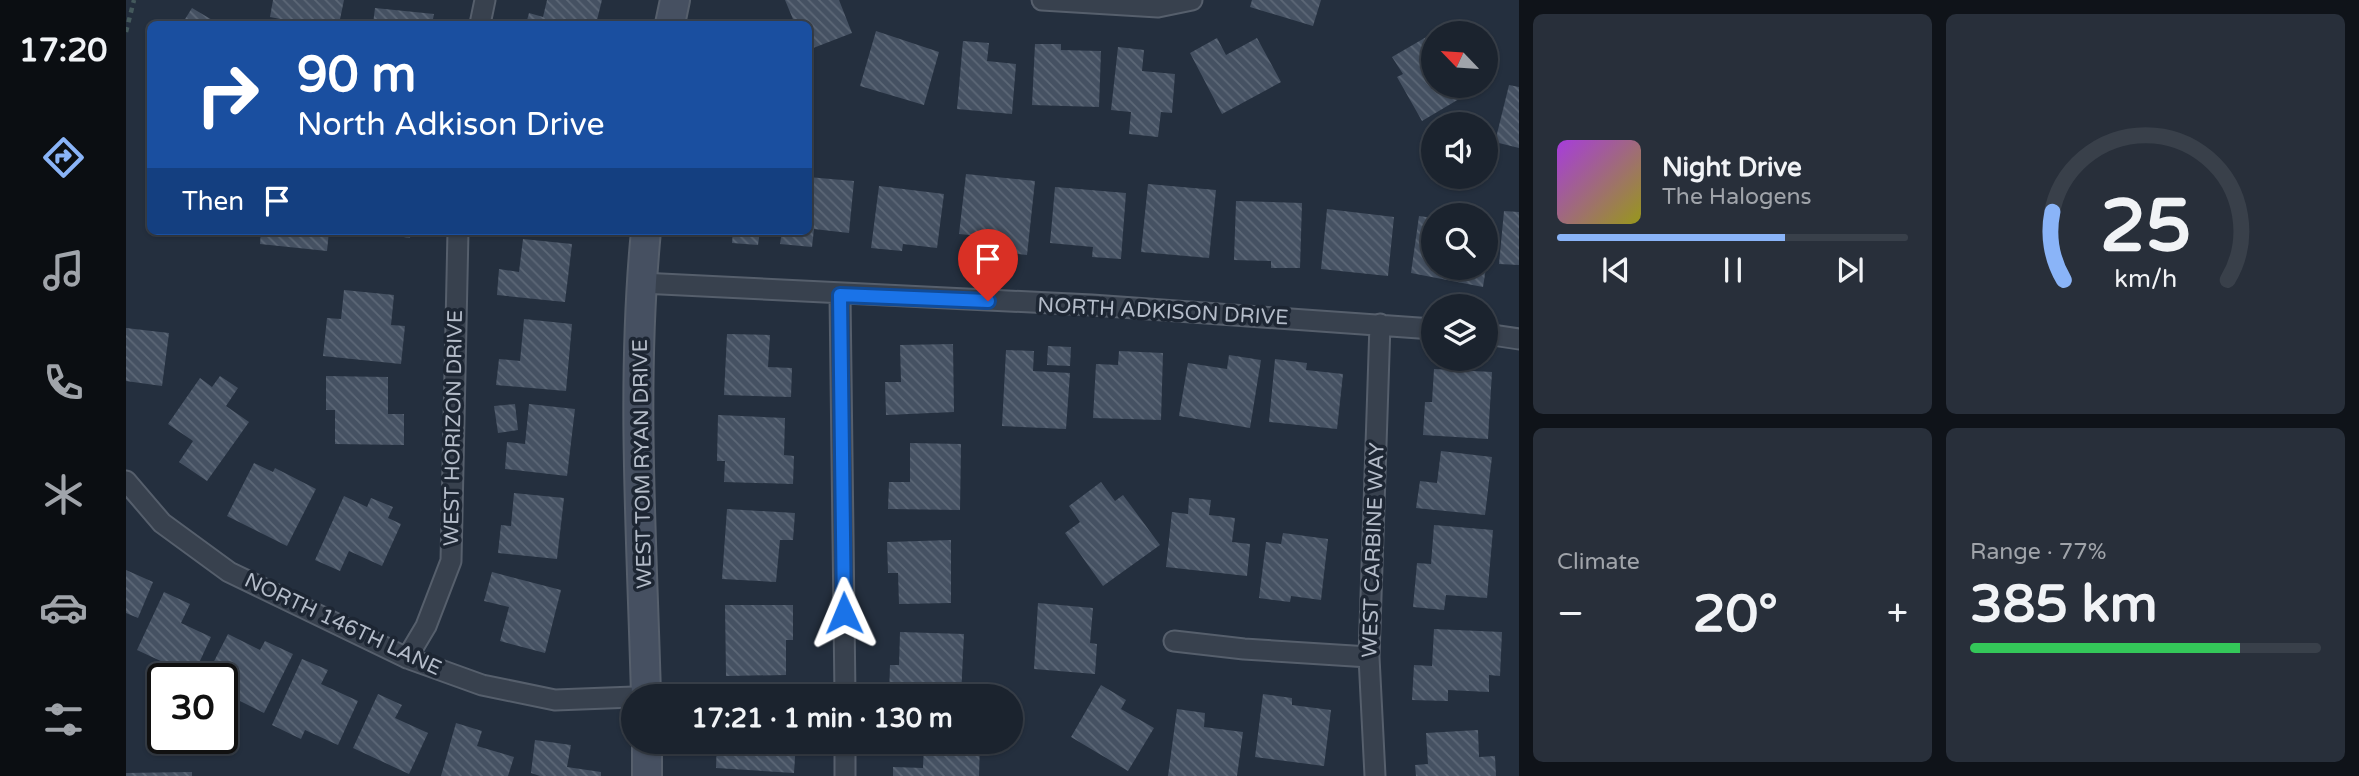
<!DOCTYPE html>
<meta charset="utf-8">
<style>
:root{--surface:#1b232e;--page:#282f3a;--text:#f1f3f6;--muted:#a0a4aa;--line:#39404a;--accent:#8ab4f8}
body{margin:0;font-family:"Varela Round",sans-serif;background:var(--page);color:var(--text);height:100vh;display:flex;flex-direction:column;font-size:26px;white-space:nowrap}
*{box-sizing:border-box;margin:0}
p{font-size:23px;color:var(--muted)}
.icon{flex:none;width:38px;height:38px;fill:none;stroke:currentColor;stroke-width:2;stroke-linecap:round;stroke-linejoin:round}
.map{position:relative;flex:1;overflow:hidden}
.details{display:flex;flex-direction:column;gap:14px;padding:14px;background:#0f1319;width:840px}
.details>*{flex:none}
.top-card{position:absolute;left:21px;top:21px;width:665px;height:214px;border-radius:10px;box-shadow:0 2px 5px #0004,0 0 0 2px var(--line);background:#1a4fa0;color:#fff;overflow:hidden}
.needle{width:46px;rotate:295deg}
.tools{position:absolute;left:1295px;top:21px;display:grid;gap:14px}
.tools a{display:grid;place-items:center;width:77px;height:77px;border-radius:50%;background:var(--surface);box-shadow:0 2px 5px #0004,0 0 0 2px var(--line);font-size:35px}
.speed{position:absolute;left:21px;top:663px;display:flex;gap:14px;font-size:35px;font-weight:700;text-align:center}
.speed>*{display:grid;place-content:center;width:91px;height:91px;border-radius:50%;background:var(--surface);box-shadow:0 2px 5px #0004,0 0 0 2px var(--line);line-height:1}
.speed .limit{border:4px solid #111;border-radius:10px;background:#fff;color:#111}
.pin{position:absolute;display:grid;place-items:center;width:60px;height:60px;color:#fff;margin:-72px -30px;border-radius:50% 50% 50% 0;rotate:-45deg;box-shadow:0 0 7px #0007}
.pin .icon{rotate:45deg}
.me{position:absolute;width:77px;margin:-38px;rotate:359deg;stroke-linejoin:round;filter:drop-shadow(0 0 5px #0008)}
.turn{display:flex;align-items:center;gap:24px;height:147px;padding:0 35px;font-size:32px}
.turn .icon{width:91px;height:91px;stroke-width:2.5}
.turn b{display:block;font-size:49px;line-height:60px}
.then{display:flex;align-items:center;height:66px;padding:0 35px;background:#0003;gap:14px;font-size:26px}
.big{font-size:52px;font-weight:700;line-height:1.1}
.details .card{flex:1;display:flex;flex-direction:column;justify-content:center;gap:10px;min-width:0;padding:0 24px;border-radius:10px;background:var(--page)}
.details .dial{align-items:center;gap:0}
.dial svg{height:182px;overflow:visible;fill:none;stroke:var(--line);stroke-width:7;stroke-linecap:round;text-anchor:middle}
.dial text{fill:var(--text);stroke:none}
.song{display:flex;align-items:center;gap:21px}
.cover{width:84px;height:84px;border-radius:10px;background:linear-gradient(135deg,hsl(280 70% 55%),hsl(60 70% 35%))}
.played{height:7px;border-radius:4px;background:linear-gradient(90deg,var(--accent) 65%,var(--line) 65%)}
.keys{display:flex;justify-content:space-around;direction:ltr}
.heat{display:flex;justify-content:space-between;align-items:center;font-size:38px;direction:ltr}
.charge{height:10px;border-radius:5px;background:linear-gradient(90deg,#34c759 77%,var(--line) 0)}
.details .tiles{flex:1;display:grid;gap:14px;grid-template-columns:repeat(2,1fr)}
.trip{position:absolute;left:495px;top:684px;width:402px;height:70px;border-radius:35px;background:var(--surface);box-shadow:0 2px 5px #0004,0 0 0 2px var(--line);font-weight:700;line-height:70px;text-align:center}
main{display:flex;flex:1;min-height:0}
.dock{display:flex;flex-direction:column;width:126px;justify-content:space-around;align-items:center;background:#0b0e12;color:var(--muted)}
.dock .icon{width:49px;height:49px}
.dock .on{color:var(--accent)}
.dock b{font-size:32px;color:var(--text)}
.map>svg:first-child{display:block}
.building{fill:url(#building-back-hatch)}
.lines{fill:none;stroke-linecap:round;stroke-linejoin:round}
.street-casing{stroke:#565f6c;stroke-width:23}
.secondary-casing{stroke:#565f6c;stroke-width:32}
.path{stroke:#44595c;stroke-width:4.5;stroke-dasharray:5 5;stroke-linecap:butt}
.street{stroke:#38414e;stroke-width:19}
.secondary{stroke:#465061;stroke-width:28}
.route-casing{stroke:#114b97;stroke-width:18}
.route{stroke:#1a73e8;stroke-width:12}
.labels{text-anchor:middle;stroke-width:7;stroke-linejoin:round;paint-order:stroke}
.street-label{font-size:21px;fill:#b4bcc9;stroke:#1d2633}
</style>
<main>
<nav class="dock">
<b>17:20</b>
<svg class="icon on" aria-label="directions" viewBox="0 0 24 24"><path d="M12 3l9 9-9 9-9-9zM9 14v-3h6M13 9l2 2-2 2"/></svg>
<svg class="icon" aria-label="music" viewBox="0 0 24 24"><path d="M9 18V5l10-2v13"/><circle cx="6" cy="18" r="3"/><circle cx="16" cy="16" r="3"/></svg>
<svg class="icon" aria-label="phone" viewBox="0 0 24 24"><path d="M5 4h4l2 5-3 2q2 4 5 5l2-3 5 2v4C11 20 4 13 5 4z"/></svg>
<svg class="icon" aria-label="climate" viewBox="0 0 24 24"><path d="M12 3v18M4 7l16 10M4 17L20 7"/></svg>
<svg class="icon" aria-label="car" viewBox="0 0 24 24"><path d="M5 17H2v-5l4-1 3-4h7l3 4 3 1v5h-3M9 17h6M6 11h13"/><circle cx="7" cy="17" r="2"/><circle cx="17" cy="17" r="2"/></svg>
<svg class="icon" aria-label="filters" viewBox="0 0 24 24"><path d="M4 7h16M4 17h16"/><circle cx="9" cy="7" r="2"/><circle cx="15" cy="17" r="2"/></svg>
</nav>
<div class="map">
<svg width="1393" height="776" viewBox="0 0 1393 776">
<defs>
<pattern id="building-back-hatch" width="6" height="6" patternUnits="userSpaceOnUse" patternTransform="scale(1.75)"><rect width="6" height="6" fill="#455162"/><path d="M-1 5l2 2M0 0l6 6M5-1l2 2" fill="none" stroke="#5d6877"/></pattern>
</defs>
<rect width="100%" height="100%" fill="#242f3e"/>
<path class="building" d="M 147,0 L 218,0 L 213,24 L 180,24 L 144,17 Z
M 421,0 L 476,0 L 470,24 L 400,24 L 403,13 L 417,17 Z
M 659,0 L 713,0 L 726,33 L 682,50 L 682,24 L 669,24 Z
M 1126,0 L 1195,0 L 1187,26 L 1124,7 Z
M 66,8 L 93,24 L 56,24 Z
M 249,8 L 308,14 L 306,24 L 247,24 Z
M 1321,25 L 1326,33 L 1307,33 L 1307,86 L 1355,86 L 1296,121 L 1271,77 L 1277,74 L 1266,57 Z
M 750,31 L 813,52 L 798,105 L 734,86 Z
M 1091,38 L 1100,55 L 1131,38 L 1155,82 L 1096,114 L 1064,53 Z
M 837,41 L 863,43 L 861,61 L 890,64 L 886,114 L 831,109 Z
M 909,44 L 935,44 L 935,50 L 975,51 L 973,107 L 906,105 Z
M 992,47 L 1018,50 L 1016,71 L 1049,74 L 1046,113 L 1035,112 L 1032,137 L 1003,134 L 1005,112 L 985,110 Z
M 1383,85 L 1393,87 L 1393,148 L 1369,142 Z
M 840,174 L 909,181 L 901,255 L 873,252 L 874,238 L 833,234 Z
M 682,177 L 728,181 L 723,233 L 688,229 L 686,247 L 654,244 L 656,231 L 682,231 Z
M 1022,184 L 1090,190 L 1083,258 L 1015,252 Z
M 753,186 L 818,194 L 811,248 L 777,244 L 776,251 L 745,248 Z
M 929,187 L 1000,193 L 995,259 L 966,257 L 967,247 L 924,243 Z
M 1110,201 L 1176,203 L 1174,268 L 1145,268 L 1145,261 L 1108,260 Z
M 1201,209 L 1268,217 L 1262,276 L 1195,269 Z
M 1378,211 L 1393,212 L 1393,265 L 1373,264 Z
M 1293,216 L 1307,218 L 1307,268 L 1360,268 L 1357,287 L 1285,273 Z
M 1360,225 L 1366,226 L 1361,259 L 1360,258 Z
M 135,231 L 203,231 L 201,251 L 134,244 Z
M 239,231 L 285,231 L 284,238 Z
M 607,231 L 634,231 L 632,245 L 606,243 Z
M 397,239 L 446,244 L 439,302 L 371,295 L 373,269 L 393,272 Z
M 218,290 L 268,295 L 265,325 L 279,326 L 275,364 L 197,356 L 201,318 L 215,319 Z
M 398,319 L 446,324 L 440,391 L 370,385 L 373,359 L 394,361 Z
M 0,328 L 43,333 L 36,386 L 0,381 Z
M 601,334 L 644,335 L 642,367 L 666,368 L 665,397 L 598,395 Z
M 827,344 L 828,412 L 760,415 L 759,382 L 775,382 L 774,345 Z
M 922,346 L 945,347 L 944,366 L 921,365 Z
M 880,350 L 908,351 L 907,371 L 944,373 L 940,429 L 876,426 Z
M 993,351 L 1037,353 L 1035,420 L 967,418 L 970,364 L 992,365 Z
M 1103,355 L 1135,360 L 1124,428 L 1053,416 L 1062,363 L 1101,369 Z
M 1149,359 L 1181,363 L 1180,370 L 1217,374 L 1211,429 L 1143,422 Z
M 1308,369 L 1366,372 L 1362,439 L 1297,435 L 1299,402 L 1306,402 Z
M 94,376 L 112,388 L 100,406 L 123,422 L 81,481 L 53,462 L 67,441 L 42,424 L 74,378 L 86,387 Z
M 200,376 L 262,377 L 262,414 L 278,414 L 278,445 L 209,444 L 209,410 L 200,410 Z
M 389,404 L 392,430 L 372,433 L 368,406 Z
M 403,404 L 449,409 L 441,476 L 379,469 L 381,442 L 399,444 Z
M 592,415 L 659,418 L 658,455 L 668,456 L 667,484 L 598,482 L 599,461 L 591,461 Z
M 784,443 L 835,444 L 834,510 L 762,509 L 763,482 L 784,482 Z
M 1315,451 L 1366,457 L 1359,515 L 1290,508 L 1294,481 L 1311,483 Z
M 128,463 L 147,472 L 149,468 L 190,489 L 161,546 L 101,516 Z
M 975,482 L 989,501 L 997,495 L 1034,545 L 977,586 L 939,533 L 954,522 L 943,506 Z
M 388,493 L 438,498 L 431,559 L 372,553 L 375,525 L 385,526 Z
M 218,496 L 241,507 L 245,498 L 267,507 L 262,518 L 275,524 L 256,566 L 223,551 L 214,571 L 189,560 Z
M 1063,498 L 1085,500 L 1083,515 L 1109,518 L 1106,542 L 1124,544 L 1121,576 L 1040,567 L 1046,512 L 1062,514 Z
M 601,509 L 669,513 L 667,540 L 654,540 L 650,582 L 596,579 Z
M 1308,525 L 1367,530 L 1361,598 L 1320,595 L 1318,610 L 1287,607 L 1291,563 L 1305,564 Z
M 1157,533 L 1202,539 L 1195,600 L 1165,596 L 1164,602 L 1133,598 L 1140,542 L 1155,544 Z
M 825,540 L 825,603 L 773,604 L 772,573 L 762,573 L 761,542 Z
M 0,570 L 27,582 L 12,618 L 0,613 Z
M 366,572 L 435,590 L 419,653 L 374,641 L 383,607 L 358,601 Z
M 38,592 L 64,604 L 55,623 L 85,637 L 67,676 L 11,650 Z
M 912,603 L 967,608 L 964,643 L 971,644 L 969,674 L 908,669 Z
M 599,605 L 667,605 L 667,640 L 660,640 L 660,675 L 600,676 Z
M 1308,629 L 1376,632 L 1374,676 L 1363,675 L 1363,692 L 1322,690 L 1322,701 L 1286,700 L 1288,665 L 1306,666 Z
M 774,632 L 838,634 L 835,696 L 763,696 L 764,665 L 773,665 Z
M 102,634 L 134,650 L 139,641 L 167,654 L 138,713 L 96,692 L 96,679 L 79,679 Z
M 176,659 L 202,670 L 195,684 L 232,701 L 212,745 L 179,730 L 175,739 L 146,725 Z
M 975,685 L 1000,700 L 995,709 L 1028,728 L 1002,771 L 945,737 Z
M 252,694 L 276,705 L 269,718 L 302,733 L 283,774 L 227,748 Z
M 1137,694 L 1166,698 L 1166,705 L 1205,710 L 1198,766 L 1129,757 Z
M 1051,709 L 1079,713 L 1078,727 L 1117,732 L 1111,776 L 1042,776 Z
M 330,723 L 356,731 L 351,746 L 388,757 L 382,776 L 315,776 Z
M 1352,730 L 1353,757 L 1369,756 L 1370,776 L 1290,776 L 1289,765 L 1302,764 L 1300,733 Z
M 409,740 L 445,745 L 441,767 L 475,772 L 475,776 L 414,776 L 405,773 Z
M 591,742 L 670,742 L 668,773 L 590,768 Z
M 798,742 L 854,742 L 853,776 L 767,776 L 767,767 L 797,768 Z
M 66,772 L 66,776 L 0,776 L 0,773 Z"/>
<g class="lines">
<defs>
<path id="street" d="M 916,0 L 1032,7 L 1066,0
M 354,24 L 359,0
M 515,283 L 966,305 L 1307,329
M 714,295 L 719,696
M 1360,334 L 1393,339
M 0,481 L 36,523 L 103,572 L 281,658 L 356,685 L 429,700 L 508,697
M 1048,641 L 1118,649 L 1243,657
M 281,658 L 300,626 L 325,561 L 332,231
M 719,776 L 719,742
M 1249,776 L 1243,657 L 1254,324"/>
<path id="secondary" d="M 544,24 L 549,0
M 520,231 C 505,385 516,542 520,696
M 521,742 L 521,776"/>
</defs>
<use href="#street" class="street-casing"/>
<use href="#secondary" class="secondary-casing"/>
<path class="path" d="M 0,32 L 8,0"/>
<use href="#street" class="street"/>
<use href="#secondary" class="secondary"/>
</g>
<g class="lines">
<defs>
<path id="route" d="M 718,613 L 714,295 L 862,301"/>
</defs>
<use href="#route" class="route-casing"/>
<use href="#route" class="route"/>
</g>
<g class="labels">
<g class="street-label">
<text transform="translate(1037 311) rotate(3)" y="7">NORTH ADKISON DRIVE</text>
<text transform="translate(327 428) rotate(-89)" y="7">WEST HORIZON DRIVE</text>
<text transform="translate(516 464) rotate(-91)" y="7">WEST TOM RYAN DRIVE</text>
<text transform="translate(1247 550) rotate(-88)" y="7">WEST CARBINE WAY</text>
<text transform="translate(217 624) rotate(25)" y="7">NORTH 146TH LANE</text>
</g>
</g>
</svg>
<div class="tools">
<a><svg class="needle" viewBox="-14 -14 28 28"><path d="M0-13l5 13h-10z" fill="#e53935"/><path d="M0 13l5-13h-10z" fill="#a0a4aa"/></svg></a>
<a><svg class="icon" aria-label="sound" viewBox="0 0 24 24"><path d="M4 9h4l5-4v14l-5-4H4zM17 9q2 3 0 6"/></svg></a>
<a><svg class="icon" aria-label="search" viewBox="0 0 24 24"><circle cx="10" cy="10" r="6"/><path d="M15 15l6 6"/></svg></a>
<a><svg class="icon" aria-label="layers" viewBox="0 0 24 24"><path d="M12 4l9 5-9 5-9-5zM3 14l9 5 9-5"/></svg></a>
</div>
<div class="speed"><div class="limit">30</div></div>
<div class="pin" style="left:862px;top:301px;background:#d93025"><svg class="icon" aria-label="arrive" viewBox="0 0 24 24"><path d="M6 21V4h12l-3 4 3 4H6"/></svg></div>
<svg class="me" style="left:718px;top:613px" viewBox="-20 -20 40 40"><path d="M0-17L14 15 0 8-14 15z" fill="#1a73e8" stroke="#fff" stroke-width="4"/></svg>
<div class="trip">17:21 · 1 min · 130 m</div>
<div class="top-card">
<div class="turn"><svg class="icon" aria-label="right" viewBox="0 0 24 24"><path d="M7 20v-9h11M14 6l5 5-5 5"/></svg><div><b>90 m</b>North Adkison Drive</div></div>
<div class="then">Then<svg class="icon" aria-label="arrive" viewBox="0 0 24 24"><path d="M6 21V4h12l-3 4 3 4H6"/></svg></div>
</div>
</div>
<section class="details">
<div class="tiles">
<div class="card">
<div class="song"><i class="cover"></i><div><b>Night Drive</b><p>The Halogens</p></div></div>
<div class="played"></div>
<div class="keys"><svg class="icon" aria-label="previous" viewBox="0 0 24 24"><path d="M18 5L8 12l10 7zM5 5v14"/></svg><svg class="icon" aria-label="pause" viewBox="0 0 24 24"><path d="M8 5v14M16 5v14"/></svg><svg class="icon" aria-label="next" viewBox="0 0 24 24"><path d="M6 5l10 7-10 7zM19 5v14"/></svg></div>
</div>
<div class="card dial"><svg viewBox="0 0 100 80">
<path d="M14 69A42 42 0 1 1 86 69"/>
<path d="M14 69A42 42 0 0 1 9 39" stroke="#8ab4f8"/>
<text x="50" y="56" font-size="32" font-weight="700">25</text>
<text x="50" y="72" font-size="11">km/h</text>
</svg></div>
<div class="card"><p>Climate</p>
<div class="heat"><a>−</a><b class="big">20°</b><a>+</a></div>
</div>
<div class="card"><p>Range · 77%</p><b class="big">385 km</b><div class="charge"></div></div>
</div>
</section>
</main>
